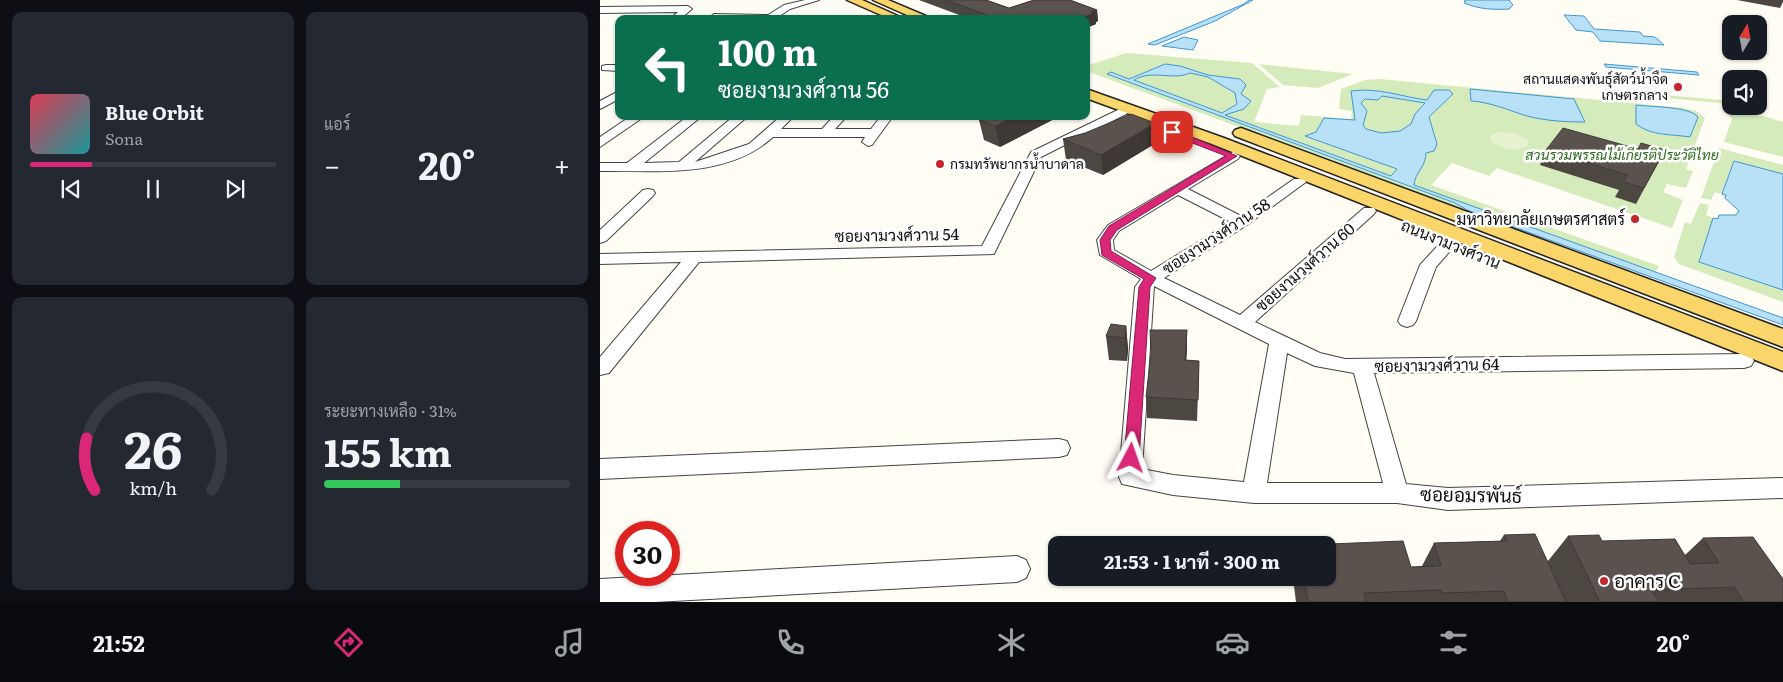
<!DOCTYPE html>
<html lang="th">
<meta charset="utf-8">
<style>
:root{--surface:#171b24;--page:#242831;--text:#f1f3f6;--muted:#9ea1a6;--line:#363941;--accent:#db2777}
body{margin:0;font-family:Literata,Sarabun,serif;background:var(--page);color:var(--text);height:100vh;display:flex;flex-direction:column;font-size:19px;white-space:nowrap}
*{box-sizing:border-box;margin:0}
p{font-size:16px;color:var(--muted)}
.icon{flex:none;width:28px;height:28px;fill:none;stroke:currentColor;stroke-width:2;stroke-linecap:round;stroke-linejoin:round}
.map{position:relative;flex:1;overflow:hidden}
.panel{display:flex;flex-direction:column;gap:12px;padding:12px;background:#0d0f14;width:600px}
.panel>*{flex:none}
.guide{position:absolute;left:15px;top:15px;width:475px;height:105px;border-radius:10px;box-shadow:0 1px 4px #0004;background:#0b6e4f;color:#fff;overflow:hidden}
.needle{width:32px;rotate:10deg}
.fabs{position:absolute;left:1122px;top:15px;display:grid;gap:10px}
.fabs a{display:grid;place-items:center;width:45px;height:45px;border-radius:10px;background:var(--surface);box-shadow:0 1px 4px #0004;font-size:25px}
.speed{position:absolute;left:15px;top:521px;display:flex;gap:10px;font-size:25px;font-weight:700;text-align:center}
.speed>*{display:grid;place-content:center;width:65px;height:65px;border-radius:50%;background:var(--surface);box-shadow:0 1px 4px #0004;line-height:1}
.speed .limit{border:8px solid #d22;background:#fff;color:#111}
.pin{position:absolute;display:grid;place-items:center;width:42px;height:42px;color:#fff;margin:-21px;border-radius:10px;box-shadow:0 2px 8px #0006}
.me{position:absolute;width:55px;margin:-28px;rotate:4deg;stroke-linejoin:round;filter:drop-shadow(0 0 4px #0008)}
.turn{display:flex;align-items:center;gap:18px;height:105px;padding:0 20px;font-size:22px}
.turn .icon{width:65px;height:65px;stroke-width:2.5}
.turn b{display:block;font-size:35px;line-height:42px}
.big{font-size:38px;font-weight:700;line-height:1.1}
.panel .tile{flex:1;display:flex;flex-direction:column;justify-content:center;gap:8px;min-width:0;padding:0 18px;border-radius:10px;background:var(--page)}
.panel .dial{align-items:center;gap:0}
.dial svg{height:130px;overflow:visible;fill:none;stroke:var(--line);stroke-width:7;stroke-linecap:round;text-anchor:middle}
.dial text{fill:var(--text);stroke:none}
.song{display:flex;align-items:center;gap:15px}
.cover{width:60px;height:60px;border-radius:8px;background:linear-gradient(135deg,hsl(350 70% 55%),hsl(180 70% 35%))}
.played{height:5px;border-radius:2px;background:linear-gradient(90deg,var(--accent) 25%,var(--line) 25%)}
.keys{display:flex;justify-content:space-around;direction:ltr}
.heat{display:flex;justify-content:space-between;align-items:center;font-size:28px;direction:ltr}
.charge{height:8px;border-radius:4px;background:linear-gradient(90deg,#34c759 31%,var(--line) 0)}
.panel .tiles{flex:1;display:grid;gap:12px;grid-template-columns:repeat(2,1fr)}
.trip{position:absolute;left:448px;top:536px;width:288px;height:50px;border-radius:10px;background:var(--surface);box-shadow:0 1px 4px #0004;font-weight:700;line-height:50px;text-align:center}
.tab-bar{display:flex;height:80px;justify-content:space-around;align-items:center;background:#090b0e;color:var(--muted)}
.tab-bar .icon{width:35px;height:35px}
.tab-bar .current{color:var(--accent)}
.tab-bar b{font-size:22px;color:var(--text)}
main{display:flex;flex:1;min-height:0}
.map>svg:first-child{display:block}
.green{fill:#d5ebbc}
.pitch{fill:#e6f2ce}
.water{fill:#b8e0f7;stroke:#3e97d0;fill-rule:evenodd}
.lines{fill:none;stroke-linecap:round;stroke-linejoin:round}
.minor-casing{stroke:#444;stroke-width:2}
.major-casing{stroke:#222;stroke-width:3}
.minor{fill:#fff;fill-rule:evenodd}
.major{fill:#fad66a;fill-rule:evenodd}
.wall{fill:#4d4742}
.shaded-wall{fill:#3f3936}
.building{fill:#5a524d;stroke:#3f3936}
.route{fill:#db2777;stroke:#8e194d}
.poi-dot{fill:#c5252e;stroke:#fff;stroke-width:2}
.labels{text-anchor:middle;stroke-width:5;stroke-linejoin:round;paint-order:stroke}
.far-poi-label{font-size:14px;fill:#111;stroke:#fff;text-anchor:end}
.far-park-label{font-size:14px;font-style:italic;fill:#2f6b1e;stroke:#fff}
.poi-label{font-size:16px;fill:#111;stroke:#fff;text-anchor:end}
.street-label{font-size:16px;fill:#111;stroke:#fff}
.near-street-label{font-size:19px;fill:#111;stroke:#fff}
.near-poi-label{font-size:19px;fill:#111;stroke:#fff;text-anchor:start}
</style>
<main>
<section class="panel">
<div class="tiles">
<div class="tile">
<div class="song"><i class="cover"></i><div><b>Blue Orbit</b><p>Sona</p></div></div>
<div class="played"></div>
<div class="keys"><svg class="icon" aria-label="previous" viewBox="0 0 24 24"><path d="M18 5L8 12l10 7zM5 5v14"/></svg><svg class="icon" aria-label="pause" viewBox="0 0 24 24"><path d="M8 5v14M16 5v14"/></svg><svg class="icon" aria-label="next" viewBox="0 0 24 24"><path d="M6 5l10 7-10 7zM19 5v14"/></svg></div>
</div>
<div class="tile"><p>แอร์</p>
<div class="heat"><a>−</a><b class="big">20°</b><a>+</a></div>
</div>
<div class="tile dial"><svg viewBox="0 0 100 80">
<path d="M14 69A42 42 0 1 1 86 69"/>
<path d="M14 69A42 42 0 0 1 9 37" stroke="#db2777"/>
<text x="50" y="56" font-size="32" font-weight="700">26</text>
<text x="50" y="72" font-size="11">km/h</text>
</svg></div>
<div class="tile"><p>ระยะทางเหลือ · 31%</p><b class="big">155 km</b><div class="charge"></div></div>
</div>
</section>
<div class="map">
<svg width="1183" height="602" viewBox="0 0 1183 602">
<rect width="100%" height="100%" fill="#fffdf4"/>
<path class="green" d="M 526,53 L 652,63 L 680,87 L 667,89 L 654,122 L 699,126 L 701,115 L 751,119 L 752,111 L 739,109 L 741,89 L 765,80 L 780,79 L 1083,108 L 1096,111 L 1105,118 L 1086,169 L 1093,171 L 1086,188 L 1067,184 L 1063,192 L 1083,200 L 1072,228 L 897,168 L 889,176 L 852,163 L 831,185 L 1059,266 L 1052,278 L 486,71 L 486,66 Z
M 659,64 L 753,74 L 718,88 L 683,85 Z
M 1021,91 L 1131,101 L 1131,104 L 1023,94 Z
M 1127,113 L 1163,116 L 1183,122 L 1183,157 L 1124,142 L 1132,119 Z
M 1119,148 L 1183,165 L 1183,174 L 1134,161 L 1122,194 L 1115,192 L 1111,200 L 1101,198 Z
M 1100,203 L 1109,205 L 1106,215 L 1113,218 L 1099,262 L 1183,290 L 1183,302 L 1079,264 L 1074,257 L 1085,222 L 1091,224 Z"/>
<path class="pitch" d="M 899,132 L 913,133 L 927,139 L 928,146 C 917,153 901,149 891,141 L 890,136 Z"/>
<path class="water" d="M 649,0 L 653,0 L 615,21 L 555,45 L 548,44 L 644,4 Z
M 865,0 L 909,0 L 913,5 L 909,9 C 892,10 879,9 864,3 Z
M 964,15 L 984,16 L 994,29 L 1040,32 L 1043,36 L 1055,37 L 1064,45 L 1000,41 L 993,32 L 976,30 Z
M 584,37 L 598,40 L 593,50 L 562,46 Z
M 565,64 L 580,66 L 608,75 L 640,79 L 646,85 L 641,94 L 651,101 L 644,109 L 625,115 L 791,176 L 797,169 L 705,136 L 716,132 L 724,118 L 755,120 C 754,110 752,101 751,91 C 778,87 802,97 827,100 L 834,90 L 849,90 L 853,94 L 829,117 L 837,144 L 834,151 L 826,153 C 826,167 815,172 814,185 L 1183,318 L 1183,325 L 867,210 L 855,203 L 507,74 L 511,72 L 529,79 ZM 590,73 L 608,77 L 635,93 L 637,104 L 622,113 L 534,80 C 552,69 573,81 590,73 ZM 782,96 L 825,103 L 815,114 L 811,124 L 800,131 L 781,133 L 766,129 L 763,125 L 767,111 L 761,103 L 765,99 L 778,100 Z
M 1004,64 L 1097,72 L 1099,75 L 1006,67 Z
M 870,89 L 974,99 L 985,122 C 966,122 946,121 927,116 C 908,110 890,102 871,101 Z
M 1036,105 C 1050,107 1089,106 1098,117 L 1090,137 C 1071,134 1051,136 1036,124 Z
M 1134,161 L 1183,174 L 1183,290 L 1099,262 L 1113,218 L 1118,219 L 1119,215 L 1136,215 L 1139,211 L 1125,198 L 1126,195 L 1122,194 Z"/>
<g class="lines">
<defs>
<path id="minor" d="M 205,0 L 219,0 L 190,9 L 175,19 L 110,17 L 114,14 L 168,15 L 184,5 Z
M 88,6 L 92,9 L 80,19 L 71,18 L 78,12 L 0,13 L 0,7 Z
M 6,65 L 19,65 L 19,71 L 2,70 L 2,66 Z
M 19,91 L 19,99 L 0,109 L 0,101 Z
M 526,106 L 530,108 L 530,112 L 441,157 L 394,254 L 99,262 L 9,373 L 0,375 L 0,357 L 81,262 L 0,264 L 0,254 L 382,246 L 431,152 Z
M 31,116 L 45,116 L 0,147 L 0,137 Z
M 88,116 L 102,116 L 44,163 L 79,162 L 134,116 L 148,116 L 95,162 L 149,144 L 181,116 L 194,116 L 181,129 L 222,129 L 234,116 L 247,116 L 235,129 L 271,129 L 281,116 L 293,116 L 272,145 L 268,146 L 262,142 L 265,137 L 173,137 C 127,179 58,170 0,171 L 0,163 L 27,163 Z
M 633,152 L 640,156 L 638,159 L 588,189 L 641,216 L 694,179 L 704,179 L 706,182 L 647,225 L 564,278 L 640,315 L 764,208 L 774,208 L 776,211 L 774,214 L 655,322 L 720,353 L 745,359 L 1144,354 L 1151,356 L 1154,361 L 1151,366 L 1144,368 L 774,373 L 806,484 L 848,488 L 1183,478 L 1183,498 L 848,510 L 797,503 L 654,503 L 573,495 L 522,484 L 519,477 L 535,287 L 541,279 L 500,255 L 497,240 L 508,225 ZM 578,195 L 631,222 L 551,271 L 514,250 L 513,240 L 519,231 ZM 554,286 L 669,344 L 644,482 L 573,475 L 542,469 ZM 687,353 L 715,366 L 754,373 L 783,483 L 667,483 Z
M 48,189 L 53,190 L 55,193 L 53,196 L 6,241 L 0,243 L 0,230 L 43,190 Z
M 849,238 L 857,243 L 836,267 L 816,321 L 813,325 L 807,327 L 801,325 L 798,321 L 820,265 L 843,240 Z
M 459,439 L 467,441 L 470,448 L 467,455 L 459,457 L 0,479 L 0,459 Z
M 417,556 L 426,560 L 430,569 L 426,578 L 417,582 L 55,602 L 0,602 L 0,579 Z"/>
<path id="major" d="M 247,0 L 262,0 L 298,16 L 295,19 L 288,18 Z
M 273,0 L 288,0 L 333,19 L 316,19 Z
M 486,89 L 624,138 L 1183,352 L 1183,371 L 612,144 L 486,98 Z
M 641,128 L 1183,329 L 1183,347 L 635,136 L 633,133 L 635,130 Z"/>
</defs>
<use href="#minor" class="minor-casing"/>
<use href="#major" class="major-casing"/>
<use href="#minor" class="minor"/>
<use href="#major" class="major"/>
</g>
<path class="wall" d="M 319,0 L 386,0 L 409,8 L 434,0 L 470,0 L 497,10 L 498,21 L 496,22 L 496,24 L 486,28 L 486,19 L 370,19 Z
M 1137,0 L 1183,0 L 1183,2 L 1180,8 Z
M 386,116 L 457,116 L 458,117 L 400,147 L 384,140 L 379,120 Z
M 485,133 L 556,143 L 503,175 L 466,160 L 463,139 Z
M 1038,149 L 1065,150 L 1036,204 L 1015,197 L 1019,190 L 940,165 L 946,150 Z
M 526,326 L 528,349 L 527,361 L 509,360 L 506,336 Z
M 587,330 L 586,360 L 599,361 L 597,421 L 547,418 L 546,397 Z
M 904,535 L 948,561 L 968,536 L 1085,555 L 1103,538 L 1183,602 L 696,602 L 693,578 L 726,578 L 726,545 L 696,545 L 697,538 L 730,544 L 811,567 L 822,566 L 834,543 L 900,541 Z"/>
<path class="shaded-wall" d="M 497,10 L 498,21 L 496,22 L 496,24 L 486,28 L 486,19 L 478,19 Z
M 417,116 L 457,116 L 458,117 L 400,147 L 395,126 Z
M 555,123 L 556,143 L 503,175 L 501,155 Z
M 526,326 L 528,349 L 527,361 L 525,338 Z
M 587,330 L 587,351 L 585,381 L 585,360 Z
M 599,361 L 599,382 L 597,421 L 598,400 Z"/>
<path class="building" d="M 346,0 L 386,0 L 409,8 L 434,0 L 470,0 L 497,10 L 491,12 L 495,13 L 478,19 L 398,19 Z
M 282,16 L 288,19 L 279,19 Z
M 531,114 L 555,123 L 501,155 L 463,139 L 485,133 Z
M 386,116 L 417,116 L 395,126 L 379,120 Z
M 963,128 L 1038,149 L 1041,143 L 1065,150 L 1044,188 L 1023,182 L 1028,175 L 946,150 Z
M 511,324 L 526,326 L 525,338 L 506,336 Z
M 550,330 L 587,330 L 585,360 L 599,361 L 598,400 L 546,397 L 551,354 Z
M 935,534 L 966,602 L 908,602 L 904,591 L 842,593 L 841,590 L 764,593 L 766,602 L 708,602 L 704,578 L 726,578 L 726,545 L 698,545 L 697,538 L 729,538 L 730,544 L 803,541 L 811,567 L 841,566 L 834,543 L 907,541 L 904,535 Z
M 999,535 L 1002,541 L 1075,539 L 1090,564 L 1119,563 L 1103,538 L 1153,537 L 1183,579 L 1183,602 L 1144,602 L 1134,587 L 1052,590 L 1059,602 L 1000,602 L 968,536 Z"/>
<path class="route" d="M 572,129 L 637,156 L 517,230 L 510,240 L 511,251 L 556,278 L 550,287 L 539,458 L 536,462 L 531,464 L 526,462 L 524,458 L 539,287 L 544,279 L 502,255 L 500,240 L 509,226 L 626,156 L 569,134 L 569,130 Z"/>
<g class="poi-dot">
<circle cx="1078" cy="87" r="5"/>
<circle cx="340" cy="164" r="5"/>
<circle cx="1035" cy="219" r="5"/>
<circle cx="1004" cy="581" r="5"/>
</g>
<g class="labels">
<g class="far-poi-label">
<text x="1068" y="84">สถานแสดงพันธุ์สัตว์น้ำจืด<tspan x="1068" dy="16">เกษตรกลาง</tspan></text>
<text x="350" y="169" text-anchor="start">กรมทรัพยากรน้ำบาดาล</text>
</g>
<g class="far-park-label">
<text x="1022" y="160">สวนรวมพรรณไม้เกียรติประวัติไทย</text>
</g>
<g class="poi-label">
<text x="1025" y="225">มหาวิทยาลัยเกษตรศาสตร์</text>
</g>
<g class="street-label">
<text transform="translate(297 235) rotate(-1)" y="6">ซอยงามวงศ์วาน 54</text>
<text transform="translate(616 236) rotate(-33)" y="6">ซอยงามวงศ์วาน 58</text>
<text transform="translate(851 244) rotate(22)" y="6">ถนนงามวงศ์วาน</text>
<text transform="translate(705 267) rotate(-41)" y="6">ซอยงามวงศ์วาน 60</text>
<text transform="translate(837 365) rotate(-1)" y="6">ซอยงามวงศ์วาน 64</text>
</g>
<g class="near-street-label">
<text transform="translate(871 495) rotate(1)" y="7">ซอยอมรพันธ์</text>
</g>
<g class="near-poi-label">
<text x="1014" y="588">อาคาร C</text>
</g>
</g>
</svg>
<div class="fabs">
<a><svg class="needle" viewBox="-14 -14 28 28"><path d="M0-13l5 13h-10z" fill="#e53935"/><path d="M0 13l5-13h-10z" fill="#9ea1a6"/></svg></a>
<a><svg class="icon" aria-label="sound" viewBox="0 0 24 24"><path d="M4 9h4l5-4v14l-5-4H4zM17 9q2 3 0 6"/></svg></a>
</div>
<div class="speed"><div class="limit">30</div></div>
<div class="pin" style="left:572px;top:132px;background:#d93025"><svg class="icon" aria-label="arrive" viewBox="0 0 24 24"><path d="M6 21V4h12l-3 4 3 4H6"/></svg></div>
<svg class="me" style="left:531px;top:458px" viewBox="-20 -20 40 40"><path d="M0-17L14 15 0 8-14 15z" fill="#db2777" stroke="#fff" stroke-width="4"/></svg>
<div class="trip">21:53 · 1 นาที · 300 m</div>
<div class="guide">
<div class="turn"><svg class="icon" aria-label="left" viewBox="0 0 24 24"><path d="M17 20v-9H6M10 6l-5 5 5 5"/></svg><div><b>100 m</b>ซอยงามวงศ์วาน 56</div></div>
</div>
</div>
</main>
<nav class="tab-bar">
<b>21:52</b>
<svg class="icon current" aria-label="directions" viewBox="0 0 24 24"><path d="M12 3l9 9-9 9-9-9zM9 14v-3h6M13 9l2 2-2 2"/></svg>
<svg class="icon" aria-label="music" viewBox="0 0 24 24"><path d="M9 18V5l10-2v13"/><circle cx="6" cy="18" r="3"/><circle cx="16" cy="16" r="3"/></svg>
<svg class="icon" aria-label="phone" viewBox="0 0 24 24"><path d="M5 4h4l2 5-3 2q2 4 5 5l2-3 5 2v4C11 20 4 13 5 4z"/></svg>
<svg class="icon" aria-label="climate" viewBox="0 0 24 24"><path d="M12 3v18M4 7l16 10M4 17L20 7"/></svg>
<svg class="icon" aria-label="car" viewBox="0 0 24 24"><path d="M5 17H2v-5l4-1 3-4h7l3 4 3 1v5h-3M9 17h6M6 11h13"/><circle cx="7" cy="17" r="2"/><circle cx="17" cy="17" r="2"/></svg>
<svg class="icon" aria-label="filters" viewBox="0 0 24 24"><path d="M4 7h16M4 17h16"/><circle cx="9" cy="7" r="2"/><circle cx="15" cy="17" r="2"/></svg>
<b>20°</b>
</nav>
